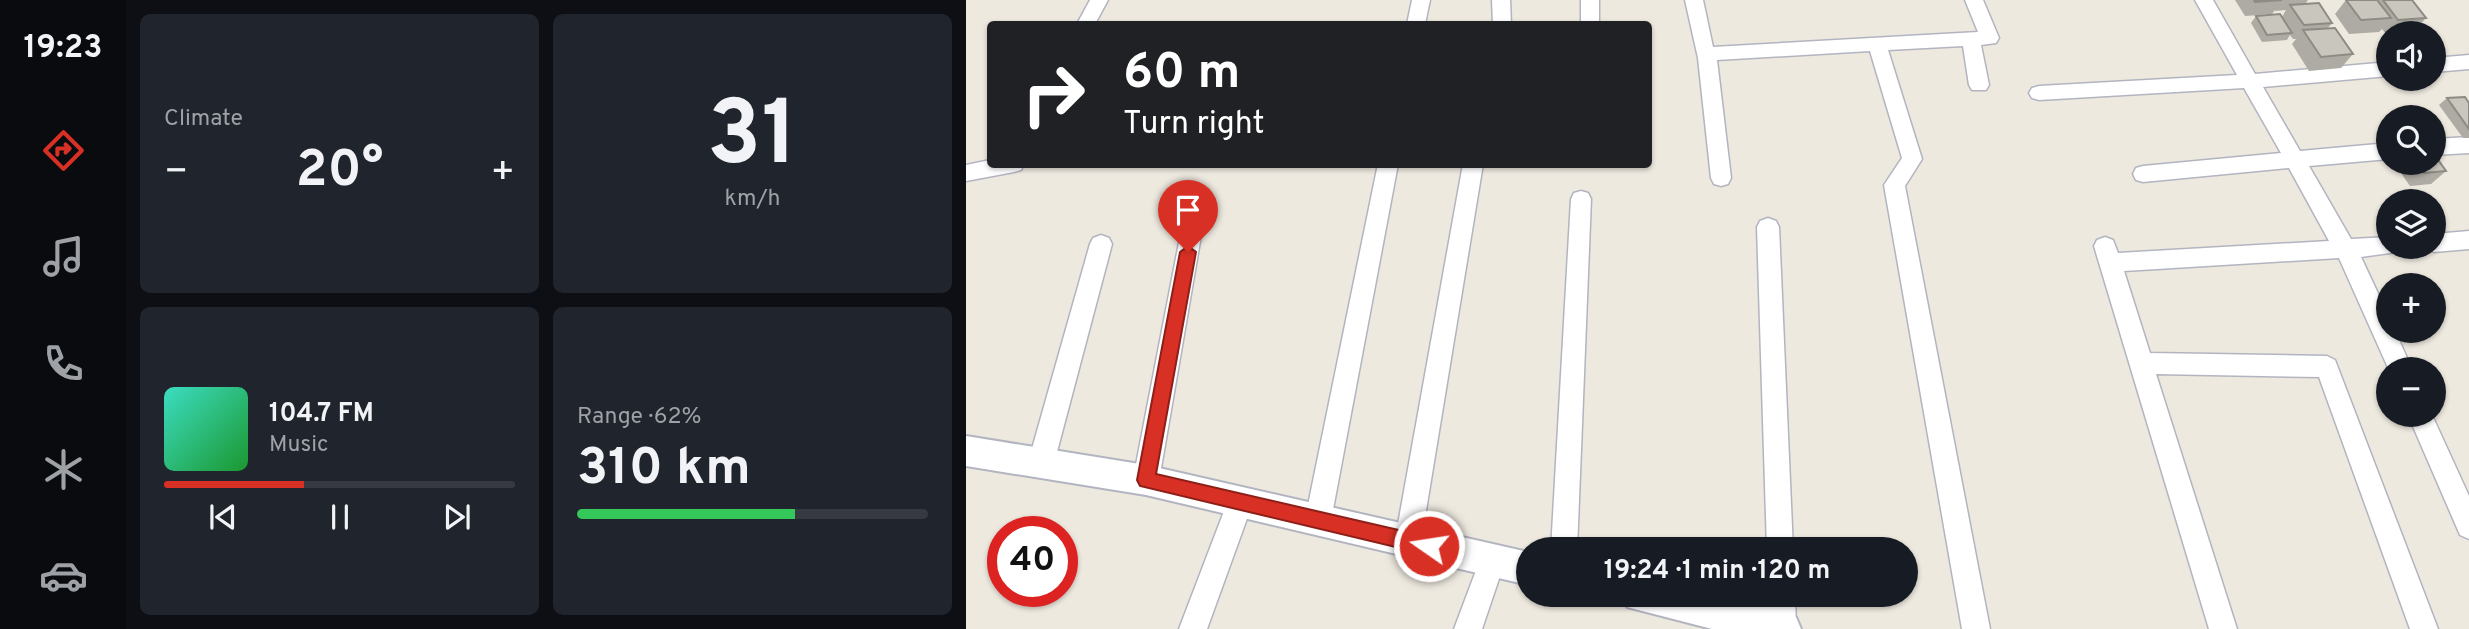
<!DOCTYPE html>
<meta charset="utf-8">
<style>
:root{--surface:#171b24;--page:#20242c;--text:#f1f3f6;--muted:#9ea1a6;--line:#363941;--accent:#d93025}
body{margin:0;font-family:Overpass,sans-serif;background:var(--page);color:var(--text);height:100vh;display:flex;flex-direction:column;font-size:26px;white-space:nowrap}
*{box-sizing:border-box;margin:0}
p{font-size:23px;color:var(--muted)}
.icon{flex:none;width:38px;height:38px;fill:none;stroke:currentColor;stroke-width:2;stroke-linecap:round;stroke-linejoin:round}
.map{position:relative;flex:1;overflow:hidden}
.panel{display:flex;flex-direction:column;gap:14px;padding:14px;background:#0d0f14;width:840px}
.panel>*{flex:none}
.hud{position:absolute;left:21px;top:21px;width:665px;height:147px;border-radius:7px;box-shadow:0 2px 5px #0004;background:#202124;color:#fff;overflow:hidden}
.fabs{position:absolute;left:1410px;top:21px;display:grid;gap:14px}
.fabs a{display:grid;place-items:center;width:70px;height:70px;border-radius:50%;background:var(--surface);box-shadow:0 2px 5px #0004;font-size:35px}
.speed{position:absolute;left:21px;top:516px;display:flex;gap:14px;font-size:35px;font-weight:700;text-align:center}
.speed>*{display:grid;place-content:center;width:91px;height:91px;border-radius:50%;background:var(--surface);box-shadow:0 2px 5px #0004;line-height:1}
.speed .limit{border:10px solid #d22;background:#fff;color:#111}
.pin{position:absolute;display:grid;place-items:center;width:60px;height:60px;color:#fff;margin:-72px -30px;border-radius:50% 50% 50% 0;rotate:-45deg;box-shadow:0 0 7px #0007}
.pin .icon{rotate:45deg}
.me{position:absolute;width:77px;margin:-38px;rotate:283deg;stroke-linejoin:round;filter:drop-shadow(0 0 5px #0008)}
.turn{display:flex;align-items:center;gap:24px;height:147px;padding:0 21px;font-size:32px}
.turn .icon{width:91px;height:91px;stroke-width:2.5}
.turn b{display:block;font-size:49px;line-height:60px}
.big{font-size:52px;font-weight:700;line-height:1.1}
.panel .tile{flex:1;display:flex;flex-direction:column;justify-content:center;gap:10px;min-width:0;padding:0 24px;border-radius:10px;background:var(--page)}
.panel .dial{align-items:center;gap:0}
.dial b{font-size:91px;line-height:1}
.song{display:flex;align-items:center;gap:21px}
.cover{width:84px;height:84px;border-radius:10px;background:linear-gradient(135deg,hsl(170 70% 55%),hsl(130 70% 35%))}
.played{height:7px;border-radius:4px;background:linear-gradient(90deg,var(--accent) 40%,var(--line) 40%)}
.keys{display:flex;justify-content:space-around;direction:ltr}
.heat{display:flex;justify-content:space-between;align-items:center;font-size:38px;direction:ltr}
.charge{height:10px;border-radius:5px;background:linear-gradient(90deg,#34c759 62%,var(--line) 0)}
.panel .tiles{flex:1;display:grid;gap:14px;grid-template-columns:repeat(2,1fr)}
.trip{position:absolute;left:550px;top:537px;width:402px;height:70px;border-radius:35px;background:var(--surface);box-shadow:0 2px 5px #0004;font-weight:700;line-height:70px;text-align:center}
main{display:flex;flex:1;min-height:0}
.dock{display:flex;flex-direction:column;width:126px;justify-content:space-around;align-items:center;background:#090b0e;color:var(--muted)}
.dock .icon{width:49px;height:49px}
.dock .active{color:var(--accent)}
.dock b{font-size:32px;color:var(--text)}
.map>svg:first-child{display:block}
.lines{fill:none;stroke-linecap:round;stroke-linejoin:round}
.minor-casing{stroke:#b2b4c0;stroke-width:3}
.tertiary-casing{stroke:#b2b4c0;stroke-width:4}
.minor{fill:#fff;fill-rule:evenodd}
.tertiary{fill:#fff;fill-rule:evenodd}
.wall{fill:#adaba3}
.building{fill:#c9c7bd;stroke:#8d8b84;stroke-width:2}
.route{fill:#d93025;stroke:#8d1f18;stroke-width:2}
</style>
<main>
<nav class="dock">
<b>19:23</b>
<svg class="icon active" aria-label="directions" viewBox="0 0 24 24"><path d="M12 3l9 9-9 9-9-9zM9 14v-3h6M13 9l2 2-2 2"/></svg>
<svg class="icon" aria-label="music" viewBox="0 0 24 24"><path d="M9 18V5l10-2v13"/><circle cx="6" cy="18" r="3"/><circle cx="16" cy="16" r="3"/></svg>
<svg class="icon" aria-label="phone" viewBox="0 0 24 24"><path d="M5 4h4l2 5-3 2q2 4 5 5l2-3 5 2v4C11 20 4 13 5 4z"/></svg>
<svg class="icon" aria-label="climate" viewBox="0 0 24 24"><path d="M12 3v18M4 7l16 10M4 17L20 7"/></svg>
<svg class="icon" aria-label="car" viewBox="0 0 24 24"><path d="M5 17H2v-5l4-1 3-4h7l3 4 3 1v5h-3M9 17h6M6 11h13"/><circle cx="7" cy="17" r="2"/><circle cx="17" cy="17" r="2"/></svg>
</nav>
<section class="panel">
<div class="tiles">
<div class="tile"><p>Climate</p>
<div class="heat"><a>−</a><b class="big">20°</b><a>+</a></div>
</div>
<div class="tile dial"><b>31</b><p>km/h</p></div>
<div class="tile">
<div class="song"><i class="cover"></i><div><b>104.7 FM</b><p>Music</p></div></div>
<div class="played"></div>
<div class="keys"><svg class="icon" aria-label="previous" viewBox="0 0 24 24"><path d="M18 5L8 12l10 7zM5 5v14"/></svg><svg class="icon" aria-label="pause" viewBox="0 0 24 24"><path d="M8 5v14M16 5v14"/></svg><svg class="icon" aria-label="next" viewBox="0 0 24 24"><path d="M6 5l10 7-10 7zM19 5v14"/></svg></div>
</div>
<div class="tile"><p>Range · 62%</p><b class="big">310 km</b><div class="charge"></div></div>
</div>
</section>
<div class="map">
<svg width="1503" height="629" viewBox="0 0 1503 629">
<rect width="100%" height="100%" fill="#eee9df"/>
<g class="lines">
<defs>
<path id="minor" d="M 124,0 L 142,0 L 129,24 L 111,24 Z
M 446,0 L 464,0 L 459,24 L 441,24 Z
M 526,0 L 544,0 L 545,24 L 527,24 Z
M 615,0 L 633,0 L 633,24 L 615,24 Z
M 719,0 L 737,0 L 747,47 L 1012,32 L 999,0 L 1017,0 L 1033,38 L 1030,43 L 1015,45 L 1023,85 L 1020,90 L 1006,90 L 1003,85 L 997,46 L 922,50 L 956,159 L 939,186 L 1024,629 L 996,629 L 918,185 L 936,158 L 904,51 L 751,60 L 765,178 L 762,184 L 755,186 L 748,184 L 745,178 L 732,58 Z
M 1229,0 L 1247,0 L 1289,74 L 1423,62 L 1423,76 L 1297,87 L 1334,151 L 1423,143 L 1423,159 L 1343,166 L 1385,239 L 1423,237 L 1423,247 L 1433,247 L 1431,252 L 1395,257 L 1423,317 L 1423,331 L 1429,331 L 1446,369 L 1423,370 L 1373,258 L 1158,271 L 1184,353 L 1361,356 L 1369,360 L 1472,629 L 1444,629 L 1353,377 L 1190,374 L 1271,629 L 1243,629 L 1128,246 L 1131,240 L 1139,237 L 1147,240 L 1152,253 L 1363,241 L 1323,168 L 1177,182 L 1170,180 L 1167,174 L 1170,168 L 1177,166 L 1315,153 L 1278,88 L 1073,100 L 1066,98 L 1063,93 L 1066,88 L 1073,86 L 1271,75 Z
M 1503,55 L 1503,69 L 1468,72 L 1468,58 Z
M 1503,137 L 1503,153 L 1468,155 L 1468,139 Z
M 24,160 L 24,164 L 58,164 L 55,170 L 48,172 L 0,181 L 0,165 Z
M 412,164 L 432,164 L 365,520 L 361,529 L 352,533 L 343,529 L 339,520 Z
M 497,164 L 517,164 L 455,541 L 451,550 L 442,554 L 433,550 L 429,541 Z
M 615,191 L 622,193 L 625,199 L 611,550 L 585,550 L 605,199 L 608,193 Z
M 231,193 L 238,195 L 241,201 L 193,480 L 189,489 L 180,492 L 171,489 L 167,480 L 221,201 L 224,195 Z
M 802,218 L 810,221 L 813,227 L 827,550 L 801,550 L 791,227 L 794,221 Z
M 1503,231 L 1503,249 L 1468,252 L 1459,247 L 1468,247 L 1468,234 Z
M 135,235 L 143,238 L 146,244 L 88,463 L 84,471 L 75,475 L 66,471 L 62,463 L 124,244 L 127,238 Z
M 1442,415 L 1466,415 L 1503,496 L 1503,539 L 1494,535 Z
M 274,489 L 283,493 L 287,502 L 241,629 L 213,629 L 265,493 Z
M 526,548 L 535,552 L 539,561 L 516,629 L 488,629 L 517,552 Z
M 801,595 L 829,595 L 830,629 L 802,629 Z"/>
<path id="tertiary" d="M 0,436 L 180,465 L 562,552 L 562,585 L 180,495 L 0,466 Z
M 656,595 C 717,595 773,593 830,617 L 835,629 L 746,629 L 661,607 Z"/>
</defs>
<use href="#minor" class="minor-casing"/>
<use href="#tertiary" class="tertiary-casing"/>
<use href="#minor" class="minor"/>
<use href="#tertiary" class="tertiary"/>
</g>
<path class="wall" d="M 1269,0 L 1342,0 L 1339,4 L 1366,23 L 1362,28 L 1387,54 L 1375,68 L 1343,71 L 1326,44 L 1330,39 L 1327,39 L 1324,35 L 1321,40 L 1296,42 L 1285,23 L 1290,16 L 1316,17 L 1320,10 L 1309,11 L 1309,10 L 1306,14 L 1279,16 Z
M 1380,0 L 1446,0 L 1460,18 L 1447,32 L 1420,34 L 1416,29 L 1413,32 L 1383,34 L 1369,14 Z
M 1481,98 L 1503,103 L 1503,138 L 1497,138 L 1473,105 Z
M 1428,163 L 1468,163 L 1480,171 L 1465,184 L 1444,186 Z"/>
<path class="building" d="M 1288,0 L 1316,0 L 1289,2 Z
M 1380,0 L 1411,0 L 1425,18 L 1395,20 Z
M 1417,0 L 1446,0 L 1460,18 L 1432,20 Z
M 1353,3 L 1366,23 L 1338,25 L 1324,5 Z
M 1314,14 L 1326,33 L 1301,35 L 1290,16 Z
M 1369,28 L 1387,54 L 1355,57 L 1337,30 Z
M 1499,97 L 1503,103 L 1503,129 L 1481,98 Z
M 1468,154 L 1480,171 L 1458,173 L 1451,163 L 1468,163 Z"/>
<path class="route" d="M 222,246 L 230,252 L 190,474 L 463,537 L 470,539 L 472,546 L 470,553 L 463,555 L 174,486 L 171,480 L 214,252 Z"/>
</svg>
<div class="fabs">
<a><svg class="icon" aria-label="sound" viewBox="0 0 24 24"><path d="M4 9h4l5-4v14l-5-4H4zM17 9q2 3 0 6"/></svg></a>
<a><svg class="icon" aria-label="search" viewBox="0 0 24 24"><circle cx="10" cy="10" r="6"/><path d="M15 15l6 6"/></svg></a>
<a><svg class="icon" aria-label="layers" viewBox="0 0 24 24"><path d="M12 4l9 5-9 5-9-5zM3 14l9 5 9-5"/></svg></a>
<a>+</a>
<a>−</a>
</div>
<div class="speed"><div class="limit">40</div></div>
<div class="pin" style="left:222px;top:252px;background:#d93025"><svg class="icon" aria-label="arrive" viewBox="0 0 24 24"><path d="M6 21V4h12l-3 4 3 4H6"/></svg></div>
<svg class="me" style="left:463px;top:546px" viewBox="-20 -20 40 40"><circle r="17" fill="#d93025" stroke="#fff" stroke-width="3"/><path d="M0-11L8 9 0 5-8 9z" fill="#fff"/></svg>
<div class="trip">19:24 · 1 min · 120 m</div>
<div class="hud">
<div class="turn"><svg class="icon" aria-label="right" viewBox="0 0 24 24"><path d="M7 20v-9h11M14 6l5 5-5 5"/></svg><div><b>60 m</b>Turn right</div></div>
</div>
</div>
</main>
